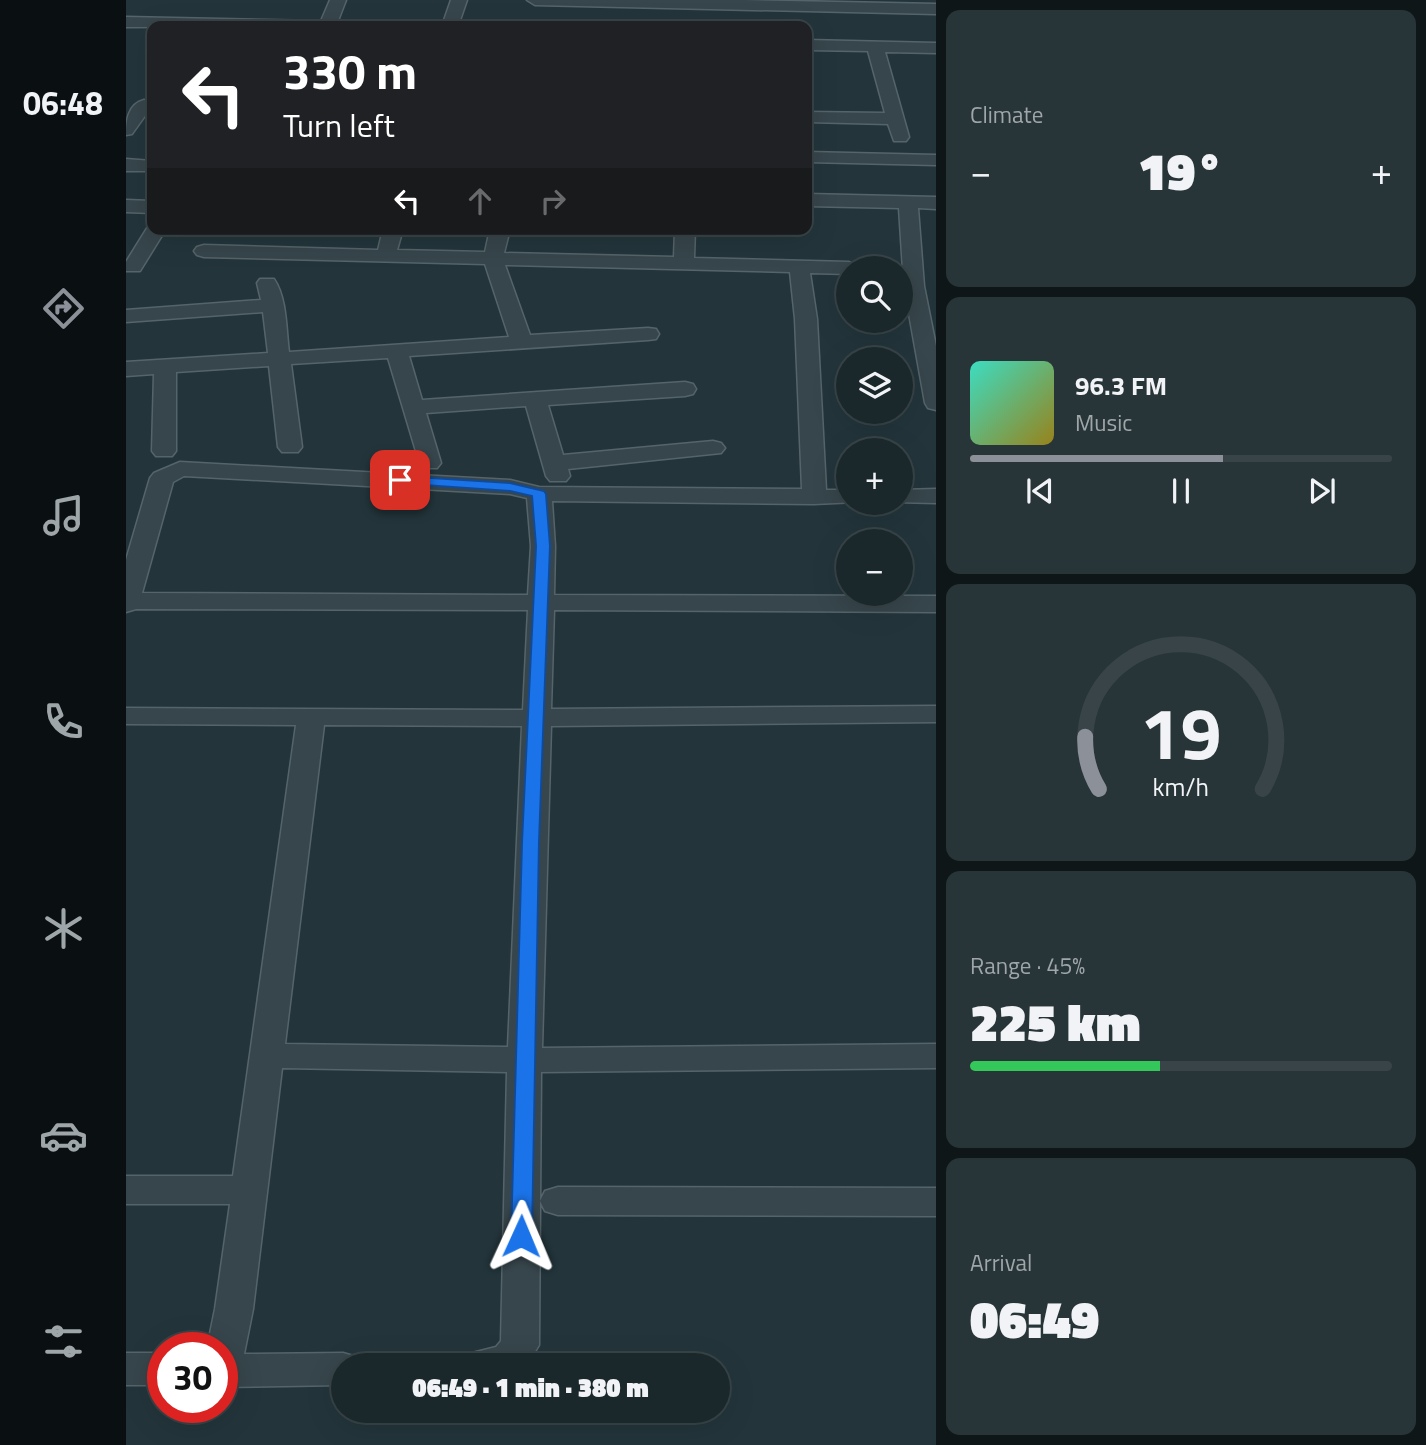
<!DOCTYPE html>
<meta charset="utf-8">
<style>
:root{--surface:#1a282c;--page:#273438;--text:#f1f3f6;--muted:#9fa6a9;--line:#384448;--accent:#8c9099}
body{margin:0;font-family:"Titillium Web",sans-serif;background:var(--page);color:var(--text);height:100vh;display:flex;flex-direction:column;font-size:26px;white-space:nowrap}
*{box-sizing:border-box;margin:0}
p{font-size:23px;color:var(--muted)}
.icon{flex:none;width:38px;height:38px;fill:none;stroke:currentColor;stroke-width:2;stroke-linecap:round;stroke-linejoin:round}
.map{position:relative;flex:1;overflow:hidden}
.panel{display:flex;flex-direction:column;gap:10px;padding:10px;background:#0e1618;width:490px}
.panel>*{flex:none}
.hud{position:absolute;left:21px;top:21px;width:665px;height:214px;border-radius:14px;box-shadow:0 7px 28px #0002,0 0 0 2px var(--line);background:#202124;color:#fff;overflow:hidden}
.controls{position:absolute;left:710px;top:256px;display:grid;gap:14px}
.controls a{display:grid;place-items:center;width:77px;height:77px;border-radius:50%;background:var(--surface);box-shadow:0 7px 28px #0002,0 0 0 2px var(--line);font-size:35px}
.speed{position:absolute;left:21px;top:1332px;display:flex;gap:14px;font-size:35px;font-weight:700;text-align:center}
.speed>*{display:grid;place-content:center;width:91px;height:91px;border-radius:50%;background:var(--surface);box-shadow:0 7px 28px #0002,0 0 0 2px var(--line);line-height:1}
.speed .limit{border:10px solid #d22;background:#fff;color:#111}
.pin{position:absolute;display:grid;place-items:center;width:60px;height:60px;color:#fff;margin:-30px;border-radius:14px;box-shadow:0 4px 10px #0006}
.me{position:absolute;width:77px;margin:-38px;rotate:1deg;stroke-linejoin:round;filter:drop-shadow(0 0 5px #0008)}
.turn{display:flex;align-items:center;gap:24px;height:147px;padding:0 21px;font-size:32px}
.turn .icon{width:91px;height:91px;stroke-width:2.5}
.turn b{display:block;font-size:49px;line-height:60px}
.lanes{display:flex;align-items:center;height:66px;padding:0 21px;background:#0003;justify-content:center;gap:35px;direction:ltr}
.lanes .off{opacity:.35}
.big{font-size:52px;font-weight:800;line-height:1.1}
.panel .card{flex:1;display:flex;flex-direction:column;justify-content:center;gap:10px;min-width:0;padding:0 24px;border-radius:14px;background:var(--page)}
.panel .dial{align-items:center;gap:0}
.dial svg{height:182px;overflow:visible;fill:none;stroke:var(--line);stroke-width:7;stroke-linecap:round;text-anchor:middle}
.dial text{fill:var(--text);stroke:none}
.song{display:flex;align-items:center;gap:21px}
.cover{width:84px;height:84px;border-radius:10px;background:linear-gradient(135deg,hsl(170 70% 55%),hsl(50 70% 35%))}
.played{height:7px;border-radius:4px;background:linear-gradient(90deg,var(--accent) 60%,var(--line) 60%)}
.keys{display:flex;justify-content:space-around;direction:ltr}
.heat{display:flex;justify-content:space-between;align-items:center;font-size:38px;direction:ltr}
.charge{height:10px;border-radius:5px;background:linear-gradient(90deg,#34c759 45%,var(--line) 0)}
.trip{position:absolute;left:205px;top:1353px;width:399px;height:70px;border-radius:35px;background:var(--surface);box-shadow:0 7px 28px #0002,0 0 0 2px var(--line);font-weight:800;line-height:70px;text-align:center}
main{display:flex;flex:1;min-height:0}
.menu{display:flex;flex-direction:column;width:126px;justify-content:space-around;align-items:center;background:#0a1012;color:var(--muted)}
.menu .icon{width:49px;height:49px}
.menu .on{color:var(--accent)}
.menu b{font-size:32px;color:var(--text)}
.map>svg:first-child{display:block}
.lines{fill:none;stroke-linecap:round;stroke-linejoin:round}
.minor-casing{stroke:#55646a;stroke-width:3}
.minor{fill:#37464c;fill-rule:evenodd}
.route{fill:#1a73e8;stroke:#114b97;stroke-width:2}
</style>
<main>
<nav class="menu">
<b>06:48</b>
<svg class="icon on" aria-label="directions" viewBox="0 0 24 24"><path d="M12 3l9 9-9 9-9-9zM9 14v-3h6M13 9l2 2-2 2"/></svg>
<svg class="icon" aria-label="music" viewBox="0 0 24 24"><path d="M9 18V5l10-2v13"/><circle cx="6" cy="18" r="3"/><circle cx="16" cy="16" r="3"/></svg>
<svg class="icon" aria-label="phone" viewBox="0 0 24 24"><path d="M5 4h4l2 5-3 2q2 4 5 5l2-3 5 2v4C11 20 4 13 5 4z"/></svg>
<svg class="icon" aria-label="climate" viewBox="0 0 24 24"><path d="M12 3v18M4 7l16 10M4 17L20 7"/></svg>
<svg class="icon" aria-label="car" viewBox="0 0 24 24"><path d="M5 17H2v-5l4-1 3-4h7l3 4 3 1v5h-3M9 17h6M6 11h13"/><circle cx="7" cy="17" r="2"/><circle cx="17" cy="17" r="2"/></svg>
<svg class="icon" aria-label="filters" viewBox="0 0 24 24"><path d="M4 7h16M4 17h16"/><circle cx="9" cy="7" r="2"/><circle cx="15" cy="17" r="2"/></svg>
</nav>
<div class="map">
<svg width="810" height="1445" viewBox="0 0 810 1445">
<rect width="100%" height="100%" fill="#23353b"/>
<g class="lines">
<defs>
<path id="minor" d="M 204,0 L 220,0 L 210,26 L 0,27 L 0,17 L 195,21 Z
M 325,0 L 341,0 L 332,26 L 316,26 Z
M 401,0 L 618,0 L 810,4 L 810,14 L 409,5 Z
M 681,40 L 810,43 L 810,53 L 759,52 L 783,137 L 780,141 L 768,141 L 762,124 L 681,122 L 681,112 L 759,113 L 742,51 L 681,50 Z
M 18,100 L 24,101 L 26,106 L 6,134 L 0,135 C 0,121 2,104 18,100 Z
M 681,152 L 810,155 L 810,165 L 681,162 Z
M 0,159 L 26,161 L 26,171 L 0,171 Z
M 681,194 L 810,197 L 810,209 L 792,208 L 798,286 L 810,346 L 810,410 L 802,408 L 799,403 L 778,286 L 773,208 L 681,206 Z
M 0,200 L 26,201 L 26,213 L 0,212 Z
M 26,224 L 26,229 L 40,229 L 14,271 L 0,271 L 0,262 L 23,225 Z
M 257,229 L 277,229 L 271,250 L 359,252 L 364,229 L 384,229 L 378,253 L 548,257 L 549,229 L 569,229 L 568,258 L 723,262 L 733,268 L 723,268 L 723,274 L 684,273 L 691,319 L 700,490 L 723,490 L 723,502 L 731,502 L 688,504 L 426,501 L 429,546 L 428,595 L 810,596 L 810,612 L 428,610 L 425,709 L 810,706 L 810,722 L 425,726 L 416,1048 L 810,1044 L 810,1068 L 415,1072 L 413,1345 L 401,1365 L 340,1365 L 346,1353 L 370,1347 L 375,1341 L 381,1072 L 156,1068 L 127,1309 L 118,1354 L 217,1353 L 231,1357 L 235,1365 L 217,1365 L 217,1385 L 96,1387 L 96,1348 L 81,1348 L 89,1309 L 104,1204 L 0,1204 L 0,1176 L 107,1176 L 170,725 L 0,724 L 0,708 L 397,710 L 402,610 L 10,609 L 0,612 L 0,560 L 24,478 L 28,473 L 54,462 L 384,480 L 413,487 L 676,489 L 669,319 L 664,272 L 379,265 L 404,335 L 522,328 L 530,329 L 533,334 L 530,339 L 522,340 L 283,356 L 296,400 L 559,382 L 567,384 L 570,389 L 567,394 L 559,396 L 422,405 L 437,455 L 587,441 L 595,443 L 599,448 L 595,453 L 442,469 L 444,476 L 440,481 L 424,481 L 420,476 L 400,406 L 300,413 L 315,463 L 311,468 L 295,468 L 262,358 L 165,364 L 176,447 L 172,452 L 156,452 L 152,447 L 143,366 L 50,372 L 50,451 L 46,456 L 30,456 L 26,451 L 28,374 L 0,376 L 0,362 L 142,353 L 137,312 L 0,322 L 0,310 L 135,300 L 131,283 L 134,279 L 148,279 C 161,298 160,329 163,352 L 383,337 L 359,264 L 78,257 L 71,255 L 68,251 L 71,247 L 78,245 L 252,250 ZM 58,476 L 384,494 L 401,498 L 405,546 L 402,595 L 16,593 L 47,482 ZM 198,725 L 396,726 L 382,1047 L 159,1044 Z
M 810,489 L 810,503 L 767,502 L 775,502 L 775,490 Z
M 432,1187 L 810,1188 L 810,1216 L 432,1215 L 419,1211 L 414,1201 L 419,1191 Z
M 0,1353 L 37,1353 L 37,1385 L 0,1385 Z"/>
</defs>
<use href="#minor" class="minor-casing"/>
<use href="#minor" class="minor"/>
</g>
<path class="route" d="M 274,476 L 384,483 L 418,491 L 420,494 L 424,546 L 413,842 L 406,1236 L 403,1242 L 395,1244 L 388,1242 L 385,1236 L 396,842 L 410,546 L 406,496 L 384,491 L 269,483 L 269,477 Z"/>
</svg>
<div class="controls">
<a><svg class="icon" aria-label="search" viewBox="0 0 24 24"><circle cx="10" cy="10" r="6"/><path d="M15 15l6 6"/></svg></a>
<a><svg class="icon" aria-label="layers" viewBox="0 0 24 24"><path d="M12 4l9 5-9 5-9-5zM3 14l9 5 9-5"/></svg></a>
<a>+</a>
<a>−</a>
</div>
<div class="speed"><div class="limit">30</div></div>
<div class="pin" style="left:274px;top:480px;background:#d93025"><svg class="icon" aria-label="arrive" viewBox="0 0 24 24"><path d="M6 21V4h12l-3 4 3 4H6"/></svg></div>
<svg class="me" style="left:395px;top:1236px" viewBox="-20 -20 40 40"><path d="M0-17L14 15 0 8-14 15z" fill="#1a73e8" stroke="#fff" stroke-width="4"/></svg>
<div class="trip">06:49 · 1 min · 380 m</div>
<div class="hud">
<div class="turn"><svg class="icon" aria-label="left" viewBox="0 0 24 24"><path d="M17 20v-9H6M10 6l-5 5 5 5"/></svg><div><b>330 m</b>Turn left</div></div>
<div class="lanes"><svg class="icon" aria-label="left" viewBox="0 0 24 24"><path d="M17 20v-9H6M10 6l-5 5 5 5"/></svg><svg class="icon off" aria-label="ahead" viewBox="0 0 24 24"><path d="M12 20V5M6 11l6-6 6 6"/></svg><svg class="icon off" aria-label="right" viewBox="0 0 24 24"><path d="M7 20v-9h11M14 6l5 5-5 5"/></svg></div>
</div>
</div>
<section class="panel">
<div class="card"><p>Climate</p>
<div class="heat"><a>−</a><b class="big">19°</b><a>+</a></div>
</div>
<div class="card">
<div class="song"><i class="cover"></i><div><b>96.3 FM</b><p>Music</p></div></div>
<div class="played"></div>
<div class="keys"><svg class="icon" aria-label="previous" viewBox="0 0 24 24"><path d="M18 5L8 12l10 7zM5 5v14"/></svg><svg class="icon" aria-label="pause" viewBox="0 0 24 24"><path d="M8 5v14M16 5v14"/></svg><svg class="icon" aria-label="next" viewBox="0 0 24 24"><path d="M6 5l10 7-10 7zM19 5v14"/></svg></div>
</div>
<div class="card dial"><svg viewBox="0 0 100 80">
<path d="M14 69A42 42 0 1 1 86 69"/>
<path d="M14 69A42 42 0 0 1 8 46" stroke="#8c9099"/>
<text x="50" y="56" font-size="32" font-weight="700">19</text>
<text x="50" y="72" font-size="11">km/h</text>
</svg></div>
<div class="card"><p>Range · 45%</p><b class="big">225 km</b><div class="charge"></div></div>
<div class="card"><p>Arrival</p><b class="big">06:49</b></div>
</section>
</main>
